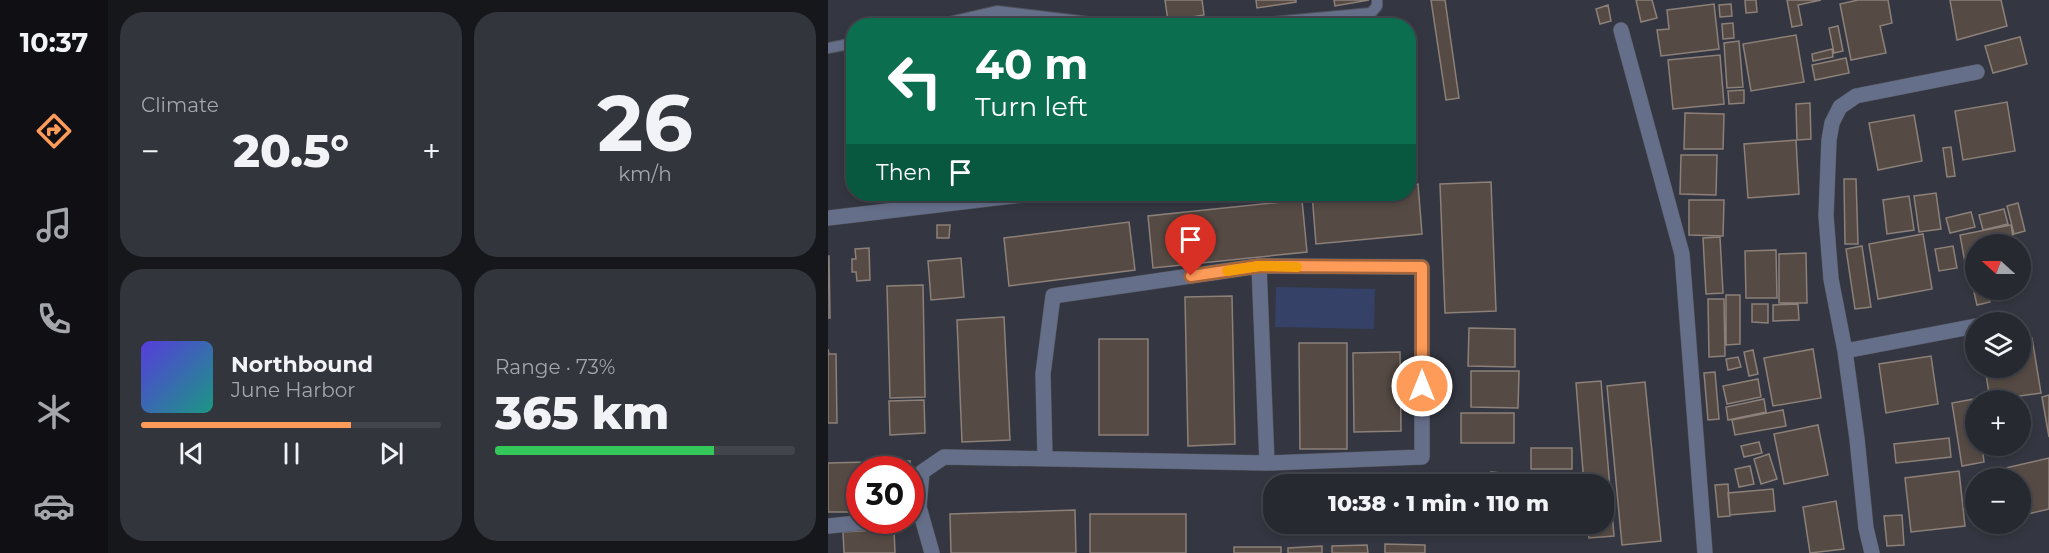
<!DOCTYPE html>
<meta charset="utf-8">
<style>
:root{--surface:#272931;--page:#33353d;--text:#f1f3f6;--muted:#a4a6ab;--line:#43454d;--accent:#fe9b59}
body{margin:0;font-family:Montserrat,sans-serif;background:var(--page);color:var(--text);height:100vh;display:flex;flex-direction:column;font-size:22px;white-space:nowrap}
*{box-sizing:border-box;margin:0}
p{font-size:20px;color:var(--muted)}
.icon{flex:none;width:33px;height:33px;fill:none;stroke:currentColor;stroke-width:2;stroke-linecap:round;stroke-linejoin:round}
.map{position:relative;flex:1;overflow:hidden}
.details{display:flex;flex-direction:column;gap:12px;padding:12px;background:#15171b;width:720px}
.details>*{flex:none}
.banner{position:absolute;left:18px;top:18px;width:570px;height:183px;border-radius:24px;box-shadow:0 3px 9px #0003,0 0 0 2px var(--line);background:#0b6e4f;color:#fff;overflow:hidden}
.needle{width:39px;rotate:291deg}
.buttons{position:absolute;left:1137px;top:234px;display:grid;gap:12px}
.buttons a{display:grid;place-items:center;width:66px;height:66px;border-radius:50%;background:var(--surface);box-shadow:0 3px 9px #0003,0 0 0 2px var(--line);font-size:30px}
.speed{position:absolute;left:18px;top:456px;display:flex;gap:12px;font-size:30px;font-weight:700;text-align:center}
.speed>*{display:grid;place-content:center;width:78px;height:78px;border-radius:50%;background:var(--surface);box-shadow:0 3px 9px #0003,0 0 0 2px var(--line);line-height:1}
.speed .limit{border:9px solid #d22;background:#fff;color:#111}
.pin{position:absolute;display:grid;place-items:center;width:51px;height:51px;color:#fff;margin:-62px -26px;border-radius:50% 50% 50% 0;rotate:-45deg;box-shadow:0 0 6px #0007}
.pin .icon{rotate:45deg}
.me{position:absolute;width:66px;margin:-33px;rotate:0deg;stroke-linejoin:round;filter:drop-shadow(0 0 4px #0008)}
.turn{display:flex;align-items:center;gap:21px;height:126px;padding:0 30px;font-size:27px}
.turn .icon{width:78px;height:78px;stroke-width:2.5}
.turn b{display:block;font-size:42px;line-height:51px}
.then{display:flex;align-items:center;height:57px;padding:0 30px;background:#0003;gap:12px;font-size:22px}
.big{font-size:45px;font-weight:800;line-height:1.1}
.details .widget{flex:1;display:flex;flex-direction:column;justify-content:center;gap:9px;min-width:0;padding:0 21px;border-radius:24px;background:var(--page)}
.details .dial{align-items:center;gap:0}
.dial b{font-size:78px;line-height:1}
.song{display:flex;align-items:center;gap:18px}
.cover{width:72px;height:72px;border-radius:9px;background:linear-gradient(135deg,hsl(250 70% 55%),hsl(170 70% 35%))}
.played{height:6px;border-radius:3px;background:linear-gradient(90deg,var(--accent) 70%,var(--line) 70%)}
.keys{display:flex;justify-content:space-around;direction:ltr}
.heat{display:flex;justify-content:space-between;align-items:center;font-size:33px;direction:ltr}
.charge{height:9px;border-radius:4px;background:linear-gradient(90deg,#34c759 73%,var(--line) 0)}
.details .tiles{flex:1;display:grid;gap:12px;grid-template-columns:repeat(2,1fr)}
.trip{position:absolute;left:435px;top:474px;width:351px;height:60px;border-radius:24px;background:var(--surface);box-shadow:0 3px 9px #0003,0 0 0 2px var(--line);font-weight:800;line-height:60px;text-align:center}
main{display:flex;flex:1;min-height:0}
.tabs{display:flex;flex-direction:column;width:108px;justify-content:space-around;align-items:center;background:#101014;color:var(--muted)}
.tabs .icon{width:42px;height:42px}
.tabs .on{color:var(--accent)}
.tabs b{font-size:27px;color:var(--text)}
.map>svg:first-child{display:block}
.grass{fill:#354166}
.building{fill:#554a44;stroke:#8c8079;stroke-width:1.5}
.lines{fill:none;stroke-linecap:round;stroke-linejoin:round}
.service-casing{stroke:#51545d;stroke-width:12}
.minor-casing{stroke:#51545d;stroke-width:16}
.service{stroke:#666f8a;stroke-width:10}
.minor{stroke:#666f8a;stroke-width:15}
.route-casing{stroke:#a5653a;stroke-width:15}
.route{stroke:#fe9b59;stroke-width:10}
.slow{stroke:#f59e0b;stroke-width:10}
</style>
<main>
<nav class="tabs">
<b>10:37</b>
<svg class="icon on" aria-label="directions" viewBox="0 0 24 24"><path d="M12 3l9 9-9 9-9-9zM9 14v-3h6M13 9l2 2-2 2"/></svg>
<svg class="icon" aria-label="music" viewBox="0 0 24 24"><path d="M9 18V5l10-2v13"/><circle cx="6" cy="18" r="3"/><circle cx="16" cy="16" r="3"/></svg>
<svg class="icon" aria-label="phone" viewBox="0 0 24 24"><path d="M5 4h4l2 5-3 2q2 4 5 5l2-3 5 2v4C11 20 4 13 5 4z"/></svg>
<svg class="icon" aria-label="climate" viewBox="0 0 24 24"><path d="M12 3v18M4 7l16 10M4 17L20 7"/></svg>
<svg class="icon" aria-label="car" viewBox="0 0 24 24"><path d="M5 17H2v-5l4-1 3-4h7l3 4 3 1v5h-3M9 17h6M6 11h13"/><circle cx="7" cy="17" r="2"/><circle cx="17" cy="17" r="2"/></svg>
</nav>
<section class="details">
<div class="tiles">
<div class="widget"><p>Climate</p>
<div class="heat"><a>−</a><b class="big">20.5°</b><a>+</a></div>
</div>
<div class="widget dial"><b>26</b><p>km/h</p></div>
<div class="widget">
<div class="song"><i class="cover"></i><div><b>Northbound</b><p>June Harbor</p></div></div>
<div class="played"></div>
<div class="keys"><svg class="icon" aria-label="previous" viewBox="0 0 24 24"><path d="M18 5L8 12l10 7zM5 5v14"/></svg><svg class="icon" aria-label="pause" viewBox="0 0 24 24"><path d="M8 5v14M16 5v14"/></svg><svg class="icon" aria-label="next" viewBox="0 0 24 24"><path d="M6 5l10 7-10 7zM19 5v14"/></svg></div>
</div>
<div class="widget"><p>Range · 73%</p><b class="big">365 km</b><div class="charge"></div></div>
</div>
</section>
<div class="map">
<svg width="1221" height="553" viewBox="0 0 1221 553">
<rect width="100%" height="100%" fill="#343741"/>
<path class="grass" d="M 448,287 L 547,289 L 546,329 L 447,327 Z"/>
<path class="building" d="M 337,0 L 374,0 L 376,15 L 340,21 Z
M 428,0 L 468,0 L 468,2 L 429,8 Z
M 506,0 L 541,0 L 507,6 Z
M 603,0 L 617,0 L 631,98 L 618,100 Z
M 808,0 L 824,0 L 829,18 L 813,22 Z
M 917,0 L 928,0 L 929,12 L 918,13 Z
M 959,0 L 993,0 L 970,5 L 974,25 L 964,27 Z
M 1030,0 L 1060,0 L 1064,23 L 1052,26 L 1058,53 L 1023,60 L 1012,4 Z
M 1122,0 L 1173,0 L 1179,26 L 1129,40 Z
M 886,4 L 891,49 L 833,56 L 829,30 L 841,29 L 839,10 Z
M 903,4 L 904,16 L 892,17 L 891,5 Z
M 780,5 L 783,21 L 772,24 L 768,9 Z
M 905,23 L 906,38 L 895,39 L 894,24 Z
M 1010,26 L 1015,51 L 1006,53 L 1001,28 Z
M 968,35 L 976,82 L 923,91 L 915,44 Z
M 1192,37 L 1199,64 L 1165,73 L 1157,46 Z
M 911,41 L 915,87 L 899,88 L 896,43 Z
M 1004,49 L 1005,57 L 985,61 L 984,54 Z
M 892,55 L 896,104 L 845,109 L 840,60 Z
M 1018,58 L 1021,73 L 987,80 L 984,65 Z
M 916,90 L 916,103 L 901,104 L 900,91 Z
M 1179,102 L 1187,151 L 1135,160 L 1127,111 Z
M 982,103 L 983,139 L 969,140 L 968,104 Z
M 857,113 L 896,114 L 895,149 L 856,149 Z
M 1086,115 L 1094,161 L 1050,170 L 1041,123 Z
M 968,140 L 971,194 L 920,198 L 916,144 Z
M 1123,147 L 1127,176 L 1119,177 L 1115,148 Z
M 853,155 L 889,155 L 888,195 L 852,194 Z
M 1016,179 L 1028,179 L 1030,244 L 1017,244 Z
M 663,182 L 668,311 L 617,313 L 612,184 Z
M 590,184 L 594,234 L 488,244 L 484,194 L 580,194 L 580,185 Z
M 1108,193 L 1113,229 L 1091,232 L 1086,196 Z
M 1081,196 L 1086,230 L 1059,234 L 1055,200 Z
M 474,200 L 479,252 L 325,268 L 320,216 Z
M 861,200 L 896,200 L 895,236 L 861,235 Z
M 1190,203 L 1197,231 L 1186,234 L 1179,206 Z
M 1176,209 L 1180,224 L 1155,230 L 1151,215 Z
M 1143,212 L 1147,227 L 1122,233 L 1118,218 Z
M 301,222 L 307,270 L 181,286 L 176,238 Z
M 109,225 L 122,225 L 121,238 L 109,238 Z
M 1183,225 L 1186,244 L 1148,244 L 1148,283 L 1141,284 L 1132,235 Z
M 1095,234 L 1104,289 L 1050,299 L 1041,244 Z
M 892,237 L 895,293 L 878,294 L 875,238 Z
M 1034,246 L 1043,307 L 1027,309 L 1018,249 Z
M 1125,246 L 1129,268 L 1111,271 L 1107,249 Z
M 41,248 L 42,280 L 29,281 L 28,272 L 24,272 L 24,259 L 28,259 L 27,249 Z
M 948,250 L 949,298 L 918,298 L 917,251 Z
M 978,253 L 979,303 L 951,303 L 951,254 Z
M 0,256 L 1,256 L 2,318 L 0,318 Z
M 133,258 L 136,297 L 103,300 L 100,261 Z
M 95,285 L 97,397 L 62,398 L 59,286 Z
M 1145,288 L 1159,290 L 1162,302 L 1149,305 Z
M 898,295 L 912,295 L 912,344 L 898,345 Z
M 404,296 L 407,444 L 360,446 L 357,297 Z
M 880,299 L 896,299 L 897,356 L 881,357 Z
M 924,304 L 940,304 L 940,323 L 924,322 Z
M 970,304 L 971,320 L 945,321 L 945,305 Z
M 176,317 L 182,440 L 134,442 L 129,320 Z
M 641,328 L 687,329 L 687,367 L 640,366 Z
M 1204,338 L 1213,393 L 1162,400 L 1157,368 L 1192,368 L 1192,340 Z
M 271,339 L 320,339 L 320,435 L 271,435 Z
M 471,343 L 519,343 L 519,449 L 472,449 Z
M 0,349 L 1,354 L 8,354 L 9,423 L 0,423 Z
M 985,349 L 993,398 L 945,406 L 936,358 Z
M 925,350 L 930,374 L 921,376 L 916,352 Z
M 572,352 L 573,431 L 526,432 L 525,353 Z
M 1103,356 L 1110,404 L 1058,413 L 1051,364 Z
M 910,357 L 913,367 L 900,370 L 898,359 Z
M 643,371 L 691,371 L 690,408 L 643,407 Z
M 887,372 L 891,419 L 880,420 L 876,373 Z
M 930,379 L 933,397 L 899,404 L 895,386 Z
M 773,381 L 786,536 L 761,538 L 759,524 L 776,524 L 776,484 L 756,484 L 748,383 Z
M 817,382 L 833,541 L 794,545 L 779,386 Z
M 1221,395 L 1221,437 L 1214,397 Z
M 936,399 L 938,412 L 900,420 L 898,407 Z
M 1146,399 L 1148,446 L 1154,446 L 1156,462 L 1134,466 L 1124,403 Z
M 96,400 L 97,433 L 62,435 L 61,401 Z
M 955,410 L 958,426 L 907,435 L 904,420 Z
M 633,413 L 686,413 L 686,443 L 633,443 Z
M 990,425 L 1000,475 L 956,484 L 946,434 Z
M 1121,438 L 1123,457 L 1068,463 L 1066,444 Z
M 931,442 L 934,453 L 916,457 L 913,446 Z
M 703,448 L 744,448 L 744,469 L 703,469 Z
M 941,454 L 949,479 L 933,484 L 926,459 Z
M 1221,458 L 1221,509 L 1192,516 L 1192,478 L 1175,478 L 1173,469 Z
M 82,461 L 83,510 L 82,470 L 32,470 L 32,512 L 0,512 L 0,463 Z
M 922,466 L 926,484 L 911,487 L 907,469 Z
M 1131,471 L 1137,526 L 1083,532 L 1077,478 Z
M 663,472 L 682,474 L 681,484 L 662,484 Z
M 613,474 L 634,476 L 634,484 L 612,484 Z
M 547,475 L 566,476 L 565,484 L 546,484 Z
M 493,476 L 513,477 L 513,484 L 493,484 Z
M 520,482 L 540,483 L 540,484 L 520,484 Z
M 569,482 L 591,484 L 568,484 Z
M 900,484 L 902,516 L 890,517 L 887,485 Z
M 945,489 L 947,511 L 902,515 L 900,493 Z
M 1008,501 L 1016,549 L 982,553 L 975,507 Z
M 247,510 L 248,553 L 123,553 L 122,514 Z
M 262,514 L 358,514 L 358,553 L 262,553 Z
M 1074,515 L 1076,545 L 1059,546 L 1056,516 Z
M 518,524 L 538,524 L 537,531 L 518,530 Z
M 565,524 L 587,524 L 586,534 L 564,532 Z
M 637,524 L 658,524 L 658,530 L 636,530 Z
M 66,529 L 67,553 L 16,553 L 15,532 Z
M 557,544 L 597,545 L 597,553 L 557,553 Z
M 539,545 L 540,553 L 504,553 L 504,546 Z
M 494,546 L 494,553 L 460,553 L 460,548 Z
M 406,547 L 453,547 L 453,553 L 406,553 Z"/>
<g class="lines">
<defs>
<path id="service" d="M 104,26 L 169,11 L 294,26
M 403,26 L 543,13 L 549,6 L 549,0
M 0,48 L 26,43"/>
<path id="minor" d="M 793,30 L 854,254 L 877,553
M 0,218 L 203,194
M 431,266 L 439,463
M 1167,322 L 1172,322
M 1017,351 L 1148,326
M 1,526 L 57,520
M 104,553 L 91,507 L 94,472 L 116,457 L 439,463 L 594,457 L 594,267 L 431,266 L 225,296 L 215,374 L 217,458
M 1044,553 L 1038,528 L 1029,439 L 1017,351 L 1003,279 L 998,216 L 1001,140 L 1004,123 L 1012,107 L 1028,96 L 1149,72"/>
</defs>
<use href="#service" class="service-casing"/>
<use href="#minor" class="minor-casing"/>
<use href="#service" class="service"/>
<use href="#minor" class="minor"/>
</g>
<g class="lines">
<defs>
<path id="route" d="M 363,276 L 431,266 L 594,267 L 594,386"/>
</defs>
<use href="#route" class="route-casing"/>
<use href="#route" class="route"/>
<path class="slow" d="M 399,271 L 431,266 L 469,267"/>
</g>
</svg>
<div class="buttons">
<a><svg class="needle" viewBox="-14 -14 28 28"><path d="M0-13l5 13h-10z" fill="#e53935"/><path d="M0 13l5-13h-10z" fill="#a4a6ab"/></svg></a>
<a><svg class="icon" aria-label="layers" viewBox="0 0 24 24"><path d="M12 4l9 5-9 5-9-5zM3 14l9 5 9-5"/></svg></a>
<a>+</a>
<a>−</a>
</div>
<div class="speed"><div class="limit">30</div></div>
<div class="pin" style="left:363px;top:276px;background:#d93025"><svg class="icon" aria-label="arrive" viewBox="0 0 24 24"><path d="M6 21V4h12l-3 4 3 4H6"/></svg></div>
<svg class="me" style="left:594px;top:386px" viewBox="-20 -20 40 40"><circle r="17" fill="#fe9b59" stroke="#fff" stroke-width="3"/><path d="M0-11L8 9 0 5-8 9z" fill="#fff"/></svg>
<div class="trip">10:38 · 1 min · 110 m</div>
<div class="banner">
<div class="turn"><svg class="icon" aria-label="left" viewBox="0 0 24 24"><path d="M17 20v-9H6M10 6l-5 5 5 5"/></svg><div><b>40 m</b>Turn left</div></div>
<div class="then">Then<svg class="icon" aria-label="arrive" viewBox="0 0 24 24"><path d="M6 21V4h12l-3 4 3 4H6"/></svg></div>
</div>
</div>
</main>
